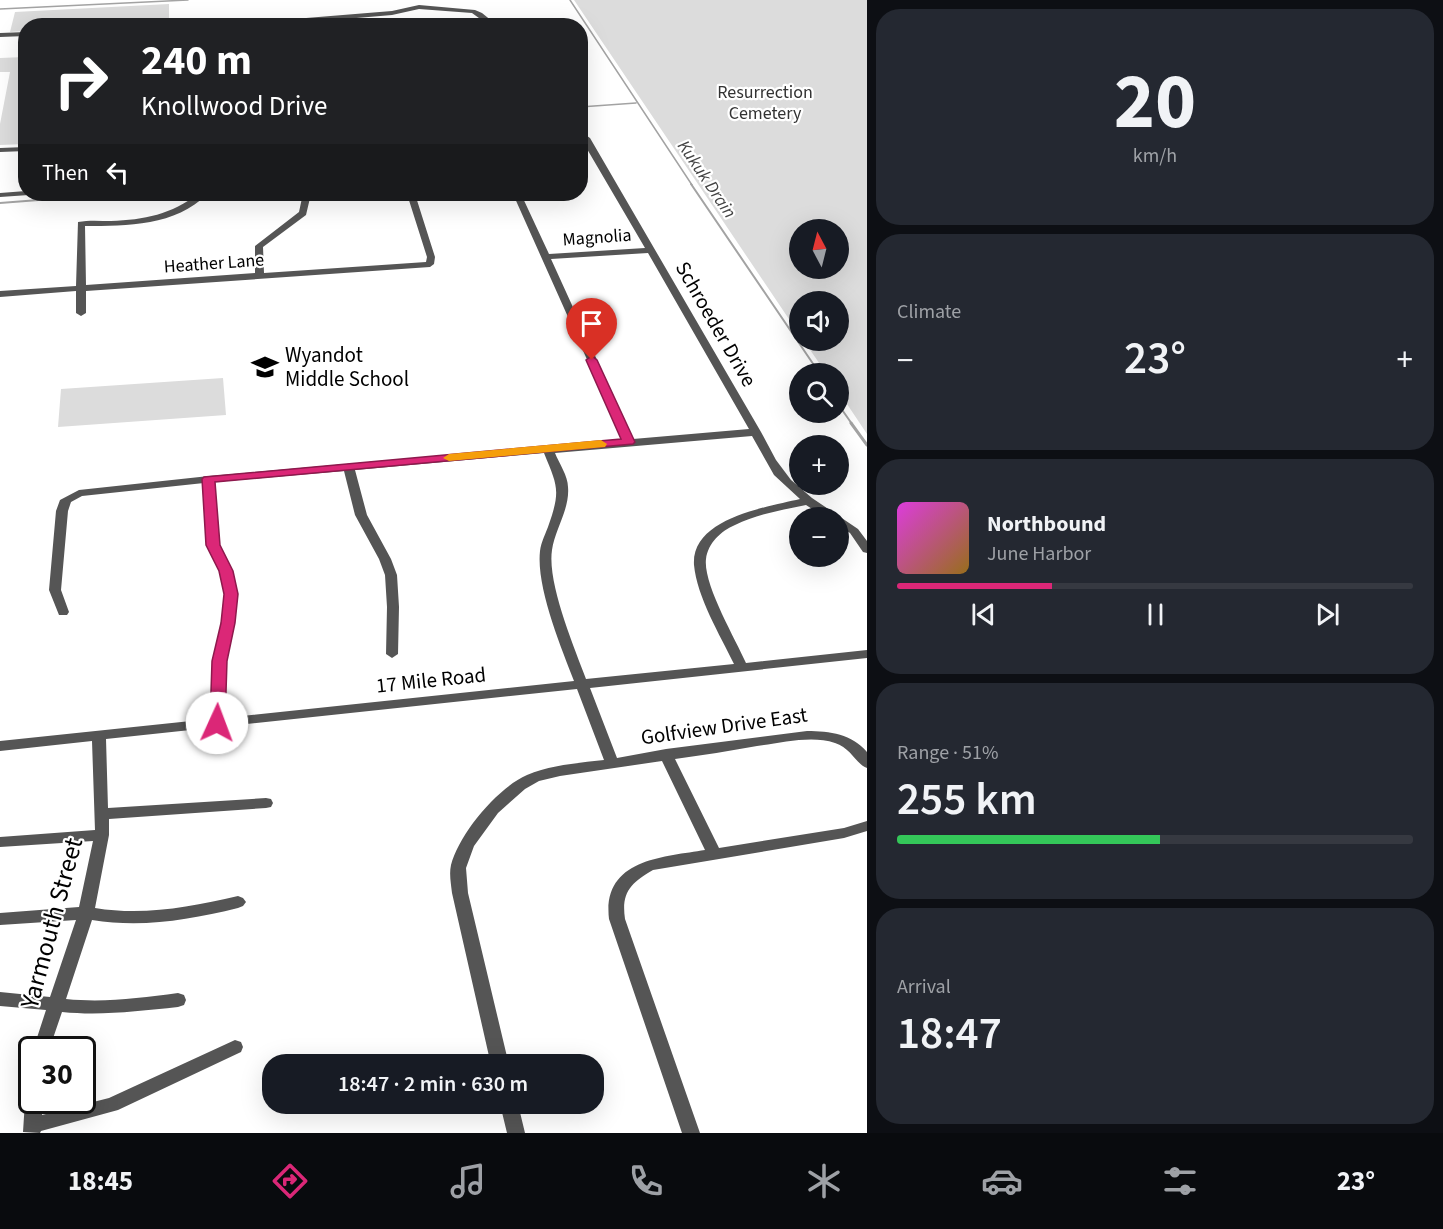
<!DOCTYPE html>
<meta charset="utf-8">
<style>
:root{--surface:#171b24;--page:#242831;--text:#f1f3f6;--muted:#9ea1a6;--line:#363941;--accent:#db2777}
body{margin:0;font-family:"Source Sans 3",sans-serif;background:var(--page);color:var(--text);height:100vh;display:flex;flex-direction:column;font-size:22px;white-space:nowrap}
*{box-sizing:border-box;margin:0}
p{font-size:20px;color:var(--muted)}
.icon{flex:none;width:33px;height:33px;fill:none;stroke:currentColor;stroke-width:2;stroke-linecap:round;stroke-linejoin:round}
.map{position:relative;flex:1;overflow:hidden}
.details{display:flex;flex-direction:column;gap:9px;padding:9px;background:#0d0f14;width:576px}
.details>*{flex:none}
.hud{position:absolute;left:18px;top:18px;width:570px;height:183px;border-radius:24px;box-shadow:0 6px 24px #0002;background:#202124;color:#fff;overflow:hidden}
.needle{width:39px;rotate:353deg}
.controls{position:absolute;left:789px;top:219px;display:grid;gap:12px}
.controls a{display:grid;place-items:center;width:60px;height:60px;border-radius:50%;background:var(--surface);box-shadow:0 6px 24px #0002;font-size:30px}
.speed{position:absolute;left:18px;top:1036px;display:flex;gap:12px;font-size:30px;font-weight:700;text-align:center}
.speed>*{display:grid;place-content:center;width:78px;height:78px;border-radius:50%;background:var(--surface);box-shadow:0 6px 24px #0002;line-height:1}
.speed .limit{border:3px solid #111;border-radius:9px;background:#fff;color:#111}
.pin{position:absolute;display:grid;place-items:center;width:51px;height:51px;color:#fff;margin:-62px -26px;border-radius:50% 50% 50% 0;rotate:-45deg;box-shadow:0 0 6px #0007}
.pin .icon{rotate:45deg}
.me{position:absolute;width:66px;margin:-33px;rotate:2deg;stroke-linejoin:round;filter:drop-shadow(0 0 4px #0008)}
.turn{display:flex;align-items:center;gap:21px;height:126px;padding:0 24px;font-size:27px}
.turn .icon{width:78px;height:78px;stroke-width:2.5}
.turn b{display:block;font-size:42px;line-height:51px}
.then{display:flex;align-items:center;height:57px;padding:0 24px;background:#0003;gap:12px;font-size:22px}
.big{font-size:45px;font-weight:600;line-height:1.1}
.details .tile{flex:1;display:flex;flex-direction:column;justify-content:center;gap:9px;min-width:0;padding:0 21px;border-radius:24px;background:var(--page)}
.details .dial{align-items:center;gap:0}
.dial b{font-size:78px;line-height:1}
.song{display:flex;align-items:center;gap:18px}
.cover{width:72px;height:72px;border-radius:9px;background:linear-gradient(135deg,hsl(300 70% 55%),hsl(40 70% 35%))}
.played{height:6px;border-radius:3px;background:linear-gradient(90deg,var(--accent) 30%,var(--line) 30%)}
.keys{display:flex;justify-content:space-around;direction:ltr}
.heat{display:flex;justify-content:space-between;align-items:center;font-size:33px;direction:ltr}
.charge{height:9px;border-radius:4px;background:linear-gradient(90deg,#34c759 51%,var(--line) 0)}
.trip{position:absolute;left:262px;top:1054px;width:342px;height:60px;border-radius:24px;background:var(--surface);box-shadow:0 6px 24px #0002;font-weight:600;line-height:60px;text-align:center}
.dock{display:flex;height:96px;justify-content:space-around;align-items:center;background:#090b0e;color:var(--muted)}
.dock .icon{width:42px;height:42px}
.dock .current{color:var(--accent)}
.dock b{font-size:27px;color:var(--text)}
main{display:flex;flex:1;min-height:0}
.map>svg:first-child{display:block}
.green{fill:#dcdcdc;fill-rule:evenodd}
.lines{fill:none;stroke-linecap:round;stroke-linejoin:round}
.stream-far2{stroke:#a3a3a3;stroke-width:1.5}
.stream-far1{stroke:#a3a3a3;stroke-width:2}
.stream{stroke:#a3a3a3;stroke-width:3}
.minor{fill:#555;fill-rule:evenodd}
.route{fill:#db2777;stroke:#8e194d;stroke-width:1.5}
.slow{fill:#f59e0b}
.labels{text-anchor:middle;stroke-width:4.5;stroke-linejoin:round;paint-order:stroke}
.far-park-label{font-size:18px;fill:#333;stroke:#fff}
.far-water-label{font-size:18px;font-style:italic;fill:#444;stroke:#fff}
.far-street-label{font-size:18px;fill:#000;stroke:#fff}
.street-label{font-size:21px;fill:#000;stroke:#fff}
.poi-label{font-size:21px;fill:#000;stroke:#fff;text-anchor:start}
.near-street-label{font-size:26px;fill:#000;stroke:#fff}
</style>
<main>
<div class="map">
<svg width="867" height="1133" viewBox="0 0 867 1133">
<rect width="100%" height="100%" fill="#fff"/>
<path class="green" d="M 574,0 L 867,0 L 867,434 L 839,392 L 838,374 L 826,373 L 804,341 L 838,340 L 838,302 L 800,302 L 799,334 ZM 800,230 L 838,230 L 838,268 L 800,268 Z
M 169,4 L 169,24 L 26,26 L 25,31 L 10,32 L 15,12 Z
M 25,57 L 25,144 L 0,145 L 0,124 L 10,72 L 0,72 L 0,58 Z
M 223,378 L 226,415 L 58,427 L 61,389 Z"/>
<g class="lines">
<path class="stream-far2" d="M 570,0 L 692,185
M 0,9 L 188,0
M 580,107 L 636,103"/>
<path class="stream-far1" d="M 691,184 L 820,374
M 0,203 L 116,194
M 838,404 L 852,424"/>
<path class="stream" d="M 851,423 L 867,445"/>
<path class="minor" d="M 419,5 L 475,10 L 482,13 L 498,26 L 490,26 L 472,13 L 419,9 L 392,15 L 262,26 L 187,26 L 244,23 L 392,11 Z
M 26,32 L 26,36 L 0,37 L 0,33 Z
M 580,131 L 590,138 L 761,432 L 776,460 L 791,480 L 812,498 L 858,529 L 867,541 L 867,553 L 863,552 L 850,533 L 838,525 L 838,518 L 826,518 L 806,505 C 782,510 757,514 735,525 C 721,531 708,543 706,559 C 703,584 735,638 746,663 L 867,650 L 867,658 L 590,688 L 617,758 L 666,749 L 807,731 C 830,731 852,734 867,752 L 867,768 C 857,765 851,748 835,743 C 811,735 782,743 757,746 C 730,751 703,755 675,759 L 719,848 L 844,828 L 867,821 L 867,831 L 844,838 L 653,870 C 631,883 621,892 625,919 L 700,1133 L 682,1133 L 609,919 C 602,859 663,857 705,850 L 662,761 L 560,776 L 539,781 L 525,789 L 498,813 L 474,846 L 466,868 L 468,893 L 509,1065 L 491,1065 L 452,893 C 451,884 449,874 451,865 C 459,834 497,788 527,775 C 551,765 578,763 604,760 L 577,689 L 106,739 L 108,808 L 266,798 L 271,799 L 273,803 L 271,807 L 266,808 L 109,819 L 109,835 L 95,908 C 144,916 190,907 238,896 L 243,898 L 246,902 L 243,906 L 238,908 C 189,920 142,928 92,920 L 66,999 C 104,1003 140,998 178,993 L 184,995 L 186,1000 L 184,1005 L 178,1007 C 139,1011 101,1016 62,1012 L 49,1050 L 33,1050 L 46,1010 L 0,1006 L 0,992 L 50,997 L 76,920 L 0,925 L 0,913 L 79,907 L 93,841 L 0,847 L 0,837 L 95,830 L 92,741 L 0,751 L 0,741 L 210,719 L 213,661 L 222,623 L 226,594 L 220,571 L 207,545 L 204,483 L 82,496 L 71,502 L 68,511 L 61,590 L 69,612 L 67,615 L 59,615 L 49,590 L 56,511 L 60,500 L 79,490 L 209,476 L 623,440 L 513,194 L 521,194 L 549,254 L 645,248 L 580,137 ZM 648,253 L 749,429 L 633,439 L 551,259 ZM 752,436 L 774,475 L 800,499 C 767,507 691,518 694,565 C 697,597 720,635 734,664 L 586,679 C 574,647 547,583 552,550 C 555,529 570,509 568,487 C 568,476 559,463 555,453 ZM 544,453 C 557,485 561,490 549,524 C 546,533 541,542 540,551 C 536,587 561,647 574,681 L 224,718 L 225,661 L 234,623 L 238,594 L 232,571 L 219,545 L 215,482 L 344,471 L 355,515 L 379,559 L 385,575 L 387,607 L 386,654 L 392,658 L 398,654 L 399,607 L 397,575 L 391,559 L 367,515 L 355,470 Z
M 26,147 L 26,151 L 0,152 L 0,148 Z
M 26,191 L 26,194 L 30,194 L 29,195 L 0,197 L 0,193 Z
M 198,194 L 207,194 C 176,226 127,226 85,226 L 86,285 L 255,273 L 255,246 L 299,212 L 302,198 L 306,196 L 310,198 L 306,215 L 263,247 L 264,273 L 426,262 L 427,257 L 407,194 L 415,194 L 435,257 L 434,264 L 430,267 L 86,291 L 86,313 L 81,316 L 76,313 L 76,291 L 0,297 L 0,291 L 76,286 L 78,222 C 89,220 100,221 111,221 C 144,220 172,214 198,194 Z
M 235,1040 L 241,1042 L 243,1047 L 241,1052 L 118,1110 L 41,1131 L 40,1133 L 23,1132 L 25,1101 L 28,1096 L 32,1094 L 32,1101 L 43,1101 L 42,1115 L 109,1098 Z
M 500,1104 L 518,1104 L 525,1133 L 507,1133 Z"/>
</g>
<path class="route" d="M 592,356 L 597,360 L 635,442 L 633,444 L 215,482 L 220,545 L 233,571 L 238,594 L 235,623 L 227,661 L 225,723 L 223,727 L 212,727 L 210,723 L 212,661 L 221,623 L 224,594 L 219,571 L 206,545 L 202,479 L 204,477 L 621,439 L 586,360 Z"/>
<path class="slow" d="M 601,440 L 607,444 L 605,447 L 449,461 L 443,458 L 449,454 Z"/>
<defs>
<symbol id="school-bare" viewBox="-9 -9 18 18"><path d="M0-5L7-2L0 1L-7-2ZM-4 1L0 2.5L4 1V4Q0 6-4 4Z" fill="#000" stroke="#fff" stroke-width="2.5" paint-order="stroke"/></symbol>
</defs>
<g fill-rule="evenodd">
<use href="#school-bare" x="246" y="348" width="38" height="38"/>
</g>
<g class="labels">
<g class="far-park-label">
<text x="765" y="98">Resurrection<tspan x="765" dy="21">Cemetery</tspan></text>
</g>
<g class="far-water-label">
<text transform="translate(707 179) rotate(56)" y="6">Kukuk Drain</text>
</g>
<g class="far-street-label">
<text transform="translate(597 237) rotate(-4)" y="6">Magnolia</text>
<text transform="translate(214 263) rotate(-4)" y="6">Heather Lane</text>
</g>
<g class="street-label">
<text transform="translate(716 324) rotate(60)" y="7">Schroeder Drive</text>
<text transform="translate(431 680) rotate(-6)" y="7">17 Mile Road</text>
<text transform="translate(724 726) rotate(-8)" y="7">Golfview Drive East</text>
</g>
<g class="poi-label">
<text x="285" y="362">Wyandot<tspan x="285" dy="24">Middle School</tspan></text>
</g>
<g class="near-street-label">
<text transform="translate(51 923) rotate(-75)" y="9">Yarmouth Street</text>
</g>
</g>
</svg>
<div class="controls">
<a><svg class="needle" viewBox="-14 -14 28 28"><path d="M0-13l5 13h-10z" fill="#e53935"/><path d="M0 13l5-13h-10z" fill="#9ea1a6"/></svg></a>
<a><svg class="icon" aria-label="sound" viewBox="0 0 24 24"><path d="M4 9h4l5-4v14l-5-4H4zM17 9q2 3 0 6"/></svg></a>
<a><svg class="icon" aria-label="search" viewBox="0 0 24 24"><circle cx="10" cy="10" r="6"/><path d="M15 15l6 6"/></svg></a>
<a>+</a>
<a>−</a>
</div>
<div class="speed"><div class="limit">30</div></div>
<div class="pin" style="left:592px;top:360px;background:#d93025"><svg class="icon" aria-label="arrive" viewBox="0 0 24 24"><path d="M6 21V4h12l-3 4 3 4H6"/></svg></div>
<svg class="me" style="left:217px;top:723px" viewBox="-20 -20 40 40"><circle r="19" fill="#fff"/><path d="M0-13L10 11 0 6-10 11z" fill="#db2777"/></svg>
<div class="trip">18:47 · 2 min · 630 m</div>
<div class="hud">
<div class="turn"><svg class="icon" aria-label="right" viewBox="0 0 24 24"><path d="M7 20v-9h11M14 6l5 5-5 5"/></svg><div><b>240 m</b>Knollwood Drive</div></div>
<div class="then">Then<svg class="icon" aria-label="left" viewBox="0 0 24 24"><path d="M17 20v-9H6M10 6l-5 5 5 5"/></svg></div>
</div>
</div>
<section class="details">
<div class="tile dial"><b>20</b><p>km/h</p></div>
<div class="tile"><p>Climate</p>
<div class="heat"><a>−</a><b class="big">23°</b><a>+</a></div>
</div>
<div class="tile">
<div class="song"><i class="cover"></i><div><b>Northbound</b><p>June Harbor</p></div></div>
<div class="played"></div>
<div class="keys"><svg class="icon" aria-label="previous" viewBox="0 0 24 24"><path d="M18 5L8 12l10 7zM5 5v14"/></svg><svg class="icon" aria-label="pause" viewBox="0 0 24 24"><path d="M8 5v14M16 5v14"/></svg><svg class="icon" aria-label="next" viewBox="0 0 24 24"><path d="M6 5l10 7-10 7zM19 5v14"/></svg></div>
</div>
<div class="tile"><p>Range · 51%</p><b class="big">255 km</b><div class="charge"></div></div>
<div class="tile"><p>Arrival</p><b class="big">18:47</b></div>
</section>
</main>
<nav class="dock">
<b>18:45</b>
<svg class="icon current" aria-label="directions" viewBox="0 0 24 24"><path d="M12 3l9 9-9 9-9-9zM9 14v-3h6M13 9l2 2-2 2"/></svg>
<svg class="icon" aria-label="music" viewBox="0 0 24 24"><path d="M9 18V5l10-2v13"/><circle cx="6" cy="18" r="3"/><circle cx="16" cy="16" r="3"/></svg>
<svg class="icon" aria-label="phone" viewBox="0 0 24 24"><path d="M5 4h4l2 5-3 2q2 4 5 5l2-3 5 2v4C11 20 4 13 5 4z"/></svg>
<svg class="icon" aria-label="climate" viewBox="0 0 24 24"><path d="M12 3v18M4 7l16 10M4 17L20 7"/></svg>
<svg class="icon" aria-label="car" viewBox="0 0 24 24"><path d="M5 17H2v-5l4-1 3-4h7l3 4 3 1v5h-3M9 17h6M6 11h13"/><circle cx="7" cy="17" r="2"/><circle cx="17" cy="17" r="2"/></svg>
<svg class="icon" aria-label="filters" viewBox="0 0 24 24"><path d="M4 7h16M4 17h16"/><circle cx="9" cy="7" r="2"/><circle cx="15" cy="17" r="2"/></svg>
<b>23°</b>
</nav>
